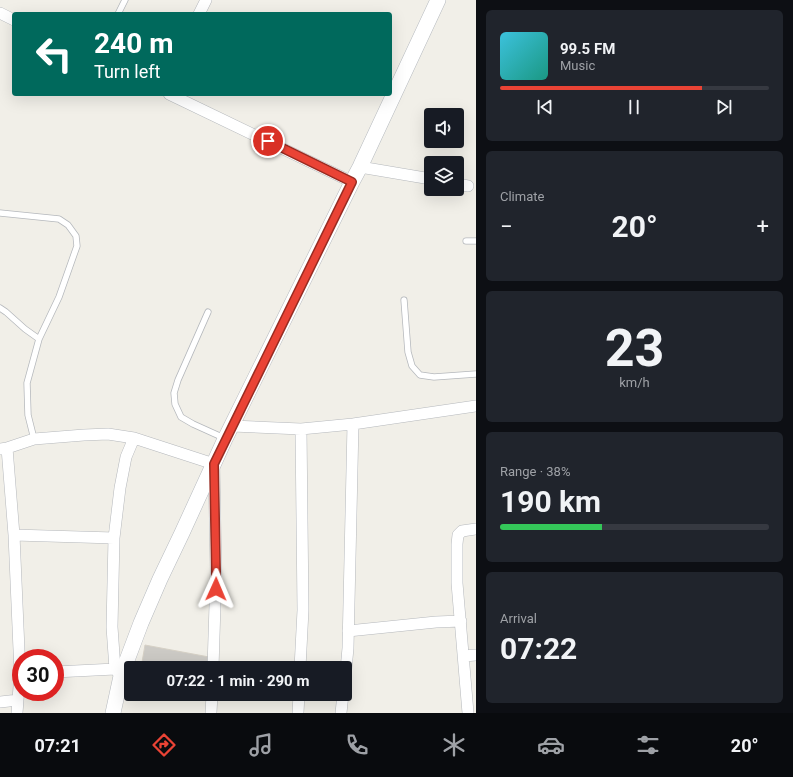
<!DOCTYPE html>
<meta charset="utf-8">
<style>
:root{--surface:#171b24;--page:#20242c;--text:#f1f3f6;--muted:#9ea1a6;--line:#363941;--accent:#ea4335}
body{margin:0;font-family:Roboto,sans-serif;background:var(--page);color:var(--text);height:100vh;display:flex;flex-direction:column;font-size:15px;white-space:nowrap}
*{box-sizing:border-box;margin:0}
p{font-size:13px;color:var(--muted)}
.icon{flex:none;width:22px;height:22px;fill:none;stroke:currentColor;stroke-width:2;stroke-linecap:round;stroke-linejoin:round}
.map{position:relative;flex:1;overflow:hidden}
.sheet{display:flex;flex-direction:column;gap:10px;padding:10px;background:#0d0f14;width:317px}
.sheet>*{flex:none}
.top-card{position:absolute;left:12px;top:12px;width:380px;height:84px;border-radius:4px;box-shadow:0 4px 16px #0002;background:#00695c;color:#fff;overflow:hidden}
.buttons{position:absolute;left:424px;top:108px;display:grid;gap:8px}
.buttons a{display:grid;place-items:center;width:40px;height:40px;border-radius:4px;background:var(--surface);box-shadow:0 4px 16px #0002;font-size:20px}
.speed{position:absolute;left:12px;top:649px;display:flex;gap:8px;font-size:20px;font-weight:700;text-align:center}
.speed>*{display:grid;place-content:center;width:52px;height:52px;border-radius:50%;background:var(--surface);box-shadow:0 4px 16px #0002;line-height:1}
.speed .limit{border:6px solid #d22;background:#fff;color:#111}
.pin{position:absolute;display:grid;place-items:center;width:34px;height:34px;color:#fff;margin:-17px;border:2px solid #fff;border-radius:50%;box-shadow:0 1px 4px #0007}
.me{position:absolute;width:44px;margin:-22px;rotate:1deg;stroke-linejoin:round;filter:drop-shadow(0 0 3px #0008)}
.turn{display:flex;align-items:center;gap:14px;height:84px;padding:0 16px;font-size:18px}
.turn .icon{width:52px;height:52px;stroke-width:2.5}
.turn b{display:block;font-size:28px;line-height:34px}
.big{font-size:30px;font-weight:700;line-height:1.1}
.sheet .widget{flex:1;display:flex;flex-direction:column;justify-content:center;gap:6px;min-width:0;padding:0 14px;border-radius:6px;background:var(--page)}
.sheet .dial{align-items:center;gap:0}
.dial b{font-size:52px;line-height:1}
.song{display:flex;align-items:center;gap:12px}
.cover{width:48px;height:48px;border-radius:6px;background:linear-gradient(135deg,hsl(190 70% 55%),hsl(170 70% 35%))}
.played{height:4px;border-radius:2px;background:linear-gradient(90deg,var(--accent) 75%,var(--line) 75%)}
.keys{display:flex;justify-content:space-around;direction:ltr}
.heat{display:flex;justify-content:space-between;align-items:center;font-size:22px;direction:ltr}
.charge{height:6px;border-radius:3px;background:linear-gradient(90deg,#34c759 38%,var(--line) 0)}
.trip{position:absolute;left:124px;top:661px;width:228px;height:40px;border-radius:4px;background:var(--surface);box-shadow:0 4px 16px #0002;font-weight:700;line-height:40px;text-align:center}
.dock{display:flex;height:64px;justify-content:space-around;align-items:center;background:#090b0e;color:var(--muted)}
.dock .icon{width:28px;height:28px}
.dock .active{color:var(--accent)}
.dock b{font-size:18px;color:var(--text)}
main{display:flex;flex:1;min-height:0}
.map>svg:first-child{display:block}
.building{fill:#cccac5;stroke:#d6d1c6}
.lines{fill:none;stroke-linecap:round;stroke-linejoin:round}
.lane-casing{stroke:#b5b8bc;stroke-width:7}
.street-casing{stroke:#b5b8bc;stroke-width:12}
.secondary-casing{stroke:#b6babf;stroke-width:16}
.lane{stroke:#fff;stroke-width:5.5}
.street{stroke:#fff;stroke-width:11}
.secondary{stroke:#fff;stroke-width:15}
.route-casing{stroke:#982c22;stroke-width:10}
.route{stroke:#ea4335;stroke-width:7}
</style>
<main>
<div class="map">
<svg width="476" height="713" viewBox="0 0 476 713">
<rect width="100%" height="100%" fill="#f1efe8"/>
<path class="building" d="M 145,645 L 209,657 L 207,668 L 141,668 Z"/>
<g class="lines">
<defs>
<path id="lane" d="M 118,14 L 125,0
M 0,213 L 59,219 L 68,225 L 76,236 L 77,246 L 59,297 L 39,339 L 27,383 L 28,415 L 34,439
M 466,241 L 476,241
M 404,300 L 408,352 L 412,366 L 420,375 L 434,377 L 476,374
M 0,308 L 6,312 L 25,329 L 39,339
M 208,312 L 178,380 L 174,393 L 175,404 L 181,417 L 193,424 L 224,438"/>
<path id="street" d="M 0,13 L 14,20
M 199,14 L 206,0
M 169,94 L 352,182
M 360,167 L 431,179
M 457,184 L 468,186
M 232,426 L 301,429 L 353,424 L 476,406
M 7,448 L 14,535 L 20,673 L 18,700 L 17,713
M 0,449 L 7,448 L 34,439 L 84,435 L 108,434 L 134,438 L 214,464 L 216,573 L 213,668
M 14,535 L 114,538
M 348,631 L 436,622 L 461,621
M 464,656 L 476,655
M 300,668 L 303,610 L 301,429
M 55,672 L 115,669
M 131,677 L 121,676 L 115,669 L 112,627 L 114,538 L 120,488 L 126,457 L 134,438
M 345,680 L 348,648 L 353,424
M 0,702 L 18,700
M 211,713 L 212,694
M 298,713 L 299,694
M 341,713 L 343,694
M 468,713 L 457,583 L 457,544 L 458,535 L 462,531 L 476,529"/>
<path id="secondary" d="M 113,713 L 121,676 L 141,623 L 160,579 L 182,533 L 225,439 L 352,182 L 360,167 L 438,0"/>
</defs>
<use href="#lane" class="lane-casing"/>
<use href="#street" class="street-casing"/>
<use href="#secondary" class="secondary-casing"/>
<use href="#lane" class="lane"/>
<use href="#street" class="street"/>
<use href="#secondary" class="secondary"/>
</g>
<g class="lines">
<defs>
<path id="route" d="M 216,589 L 216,573 L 214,464 L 352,182 L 268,141"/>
</defs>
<use href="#route" class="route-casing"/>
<use href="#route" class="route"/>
</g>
</svg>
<div class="buttons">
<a><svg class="icon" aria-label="sound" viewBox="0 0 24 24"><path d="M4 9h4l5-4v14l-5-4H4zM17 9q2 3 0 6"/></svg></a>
<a><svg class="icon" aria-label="layers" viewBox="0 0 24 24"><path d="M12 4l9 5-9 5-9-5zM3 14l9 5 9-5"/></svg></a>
</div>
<div class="speed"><div class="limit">30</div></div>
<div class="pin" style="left:268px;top:141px;background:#d93025"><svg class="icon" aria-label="arrive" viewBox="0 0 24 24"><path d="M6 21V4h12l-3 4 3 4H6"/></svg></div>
<svg class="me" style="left:216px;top:589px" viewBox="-20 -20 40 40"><path d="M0-17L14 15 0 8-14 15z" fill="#ea4335" stroke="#fff" stroke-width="4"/></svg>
<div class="trip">07:22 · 1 min · 290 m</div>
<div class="top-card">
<div class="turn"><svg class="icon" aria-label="left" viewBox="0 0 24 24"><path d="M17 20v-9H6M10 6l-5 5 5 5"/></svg><div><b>240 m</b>Turn left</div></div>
</div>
</div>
<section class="sheet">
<div class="widget">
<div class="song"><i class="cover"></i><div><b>99.5 FM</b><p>Music</p></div></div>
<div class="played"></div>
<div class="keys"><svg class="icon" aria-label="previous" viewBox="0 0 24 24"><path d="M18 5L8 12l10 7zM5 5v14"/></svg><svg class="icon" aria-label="pause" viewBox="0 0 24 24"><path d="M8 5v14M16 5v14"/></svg><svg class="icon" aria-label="next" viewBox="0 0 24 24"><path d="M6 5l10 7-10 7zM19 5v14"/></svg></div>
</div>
<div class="widget"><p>Climate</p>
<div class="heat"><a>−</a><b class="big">20°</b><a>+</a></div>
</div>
<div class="widget dial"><b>23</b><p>km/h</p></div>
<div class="widget"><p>Range · 38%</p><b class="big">190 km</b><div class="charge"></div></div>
<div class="widget"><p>Arrival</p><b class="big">07:22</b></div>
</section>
</main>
<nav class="dock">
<b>07:21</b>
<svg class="icon active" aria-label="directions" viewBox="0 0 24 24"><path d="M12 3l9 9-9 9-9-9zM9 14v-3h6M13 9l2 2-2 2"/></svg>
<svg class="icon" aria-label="music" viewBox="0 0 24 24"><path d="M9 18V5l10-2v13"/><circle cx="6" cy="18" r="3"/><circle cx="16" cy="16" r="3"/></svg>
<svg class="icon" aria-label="phone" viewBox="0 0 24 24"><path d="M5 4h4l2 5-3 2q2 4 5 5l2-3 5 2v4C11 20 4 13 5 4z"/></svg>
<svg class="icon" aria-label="climate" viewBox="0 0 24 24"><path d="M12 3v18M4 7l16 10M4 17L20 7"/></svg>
<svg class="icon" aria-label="car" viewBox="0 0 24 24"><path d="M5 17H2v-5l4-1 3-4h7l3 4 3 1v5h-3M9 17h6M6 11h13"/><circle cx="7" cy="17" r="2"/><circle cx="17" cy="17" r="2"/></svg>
<svg class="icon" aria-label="filters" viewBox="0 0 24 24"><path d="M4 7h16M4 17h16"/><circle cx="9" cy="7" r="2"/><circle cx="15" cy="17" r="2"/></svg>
<b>20°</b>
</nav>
